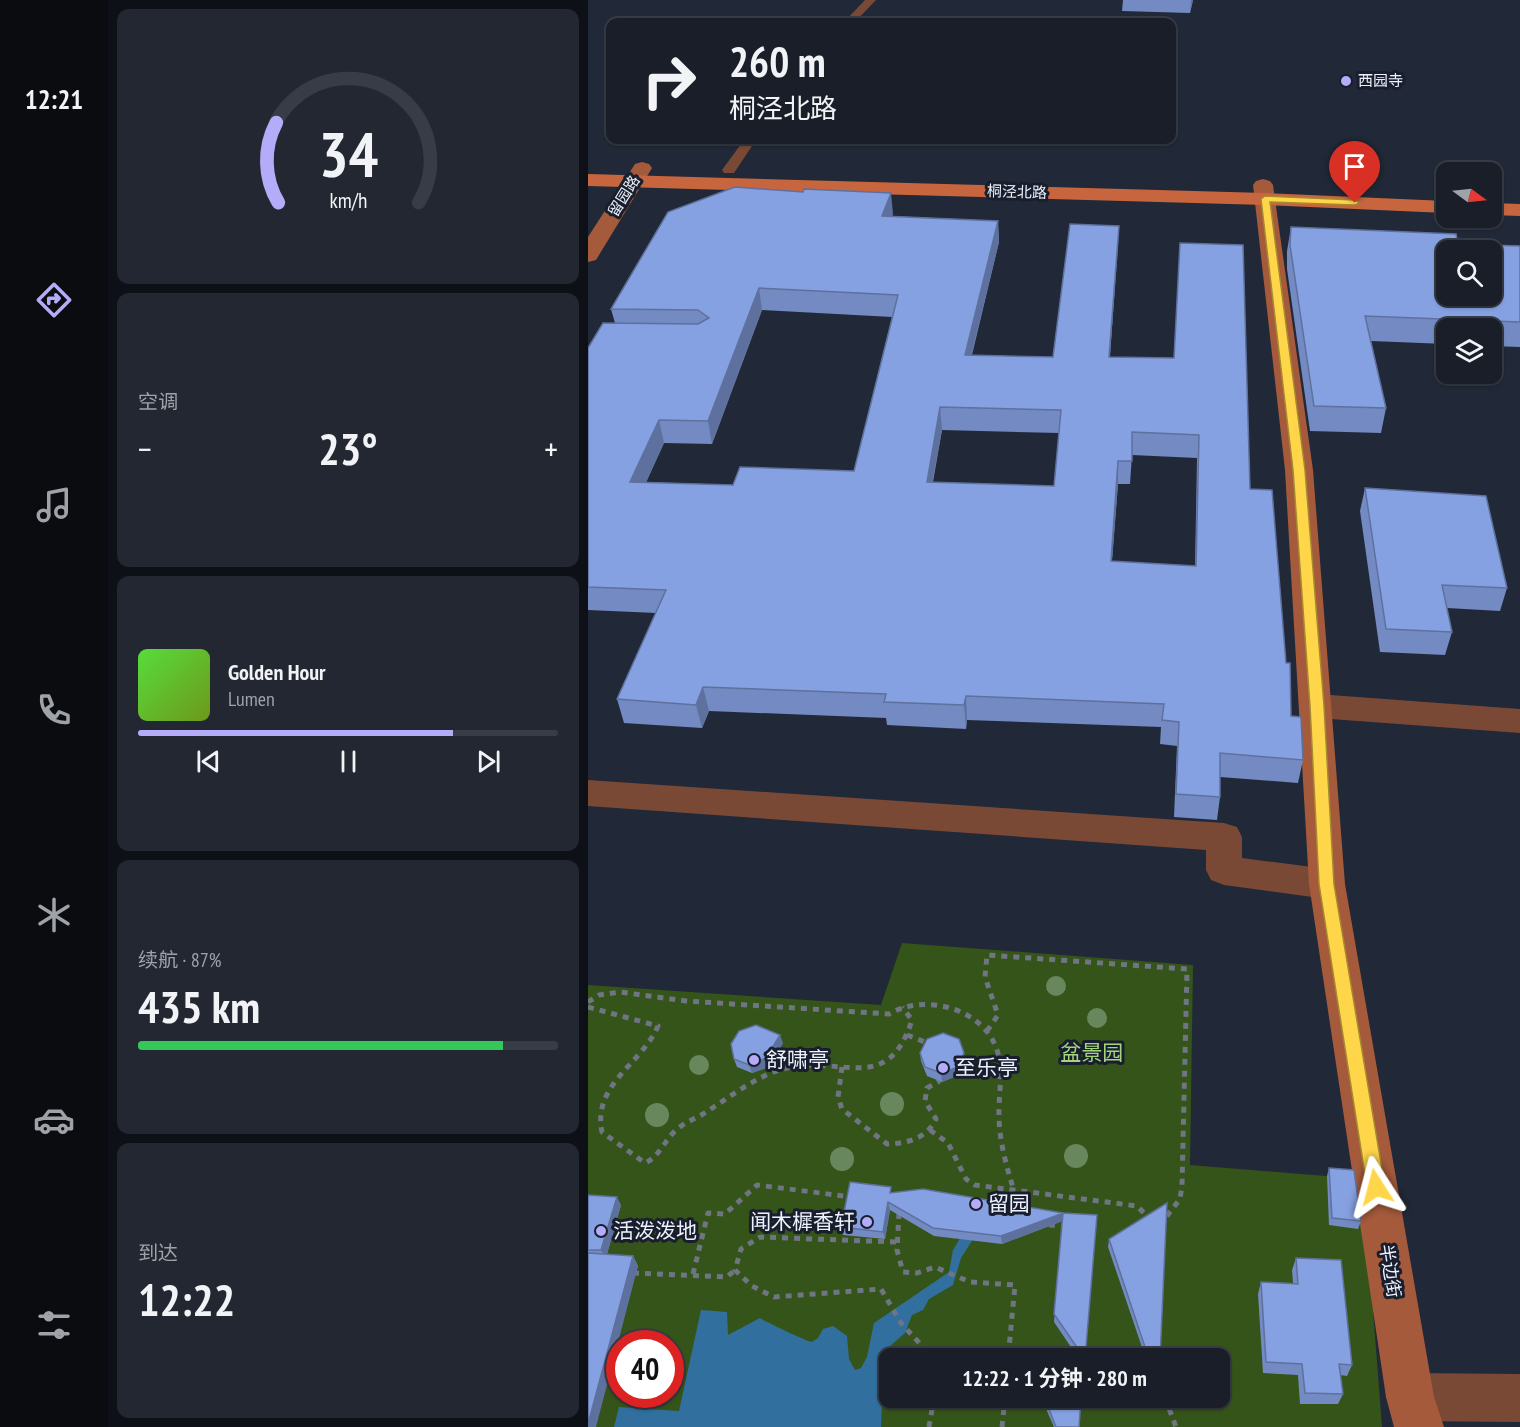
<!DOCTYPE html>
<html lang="zh">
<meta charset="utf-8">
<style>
:root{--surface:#191e29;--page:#222731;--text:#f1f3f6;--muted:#9fa2a8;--line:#373c46;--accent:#b4acf9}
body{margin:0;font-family:"PT Sans Narrow","Noto Sans SC",sans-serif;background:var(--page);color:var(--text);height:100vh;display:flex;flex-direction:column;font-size:22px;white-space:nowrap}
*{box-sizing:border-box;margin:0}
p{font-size:20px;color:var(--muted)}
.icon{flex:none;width:33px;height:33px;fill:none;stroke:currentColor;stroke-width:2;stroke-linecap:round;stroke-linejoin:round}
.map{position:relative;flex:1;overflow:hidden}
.panel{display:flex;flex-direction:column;gap:9px;padding:9px;background:#0e1017;width:480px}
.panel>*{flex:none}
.hud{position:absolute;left:18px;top:18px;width:570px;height:126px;border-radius:12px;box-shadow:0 2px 4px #0004,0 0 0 2px var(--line);background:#191e29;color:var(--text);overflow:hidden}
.needle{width:39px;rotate:105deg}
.fabs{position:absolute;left:848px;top:162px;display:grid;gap:12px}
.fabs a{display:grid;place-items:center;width:66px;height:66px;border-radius:12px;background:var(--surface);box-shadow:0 2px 4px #0004,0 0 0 2px var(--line);font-size:30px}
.speed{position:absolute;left:18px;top:1330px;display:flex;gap:12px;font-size:30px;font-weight:700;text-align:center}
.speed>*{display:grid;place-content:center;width:78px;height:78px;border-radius:50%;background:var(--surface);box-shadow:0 2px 4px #0004,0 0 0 2px var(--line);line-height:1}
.speed .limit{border:9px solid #d22;background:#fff;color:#111}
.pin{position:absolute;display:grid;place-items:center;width:51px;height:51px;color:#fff;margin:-62px -26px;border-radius:50% 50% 50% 0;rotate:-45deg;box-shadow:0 0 6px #0007}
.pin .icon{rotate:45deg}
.me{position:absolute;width:66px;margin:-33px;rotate:351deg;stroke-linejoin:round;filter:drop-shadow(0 0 4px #0008)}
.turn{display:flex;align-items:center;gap:21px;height:126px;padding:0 24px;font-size:27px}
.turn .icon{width:78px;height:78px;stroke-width:2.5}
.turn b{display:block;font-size:42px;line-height:51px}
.big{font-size:45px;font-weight:700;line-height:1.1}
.panel .card{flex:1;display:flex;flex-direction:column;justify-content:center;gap:9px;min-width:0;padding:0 21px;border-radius:12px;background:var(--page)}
.panel .dial{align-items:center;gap:0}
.dial svg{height:156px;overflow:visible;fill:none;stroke:var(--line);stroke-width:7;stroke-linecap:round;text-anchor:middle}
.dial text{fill:var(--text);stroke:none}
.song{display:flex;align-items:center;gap:18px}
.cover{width:72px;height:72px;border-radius:9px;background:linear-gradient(135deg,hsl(110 70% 55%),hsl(80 70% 35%))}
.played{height:6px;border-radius:3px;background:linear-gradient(90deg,var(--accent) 75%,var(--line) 75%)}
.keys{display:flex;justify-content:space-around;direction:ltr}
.heat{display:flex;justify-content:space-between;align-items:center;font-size:33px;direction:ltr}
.charge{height:9px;border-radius:4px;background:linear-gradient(90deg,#34c759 87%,var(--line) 0)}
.trip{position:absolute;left:291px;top:1348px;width:351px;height:60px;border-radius:12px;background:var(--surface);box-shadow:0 2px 4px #0004,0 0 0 2px var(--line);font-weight:700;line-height:60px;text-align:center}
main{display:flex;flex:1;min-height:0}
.tabs{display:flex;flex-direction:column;width:108px;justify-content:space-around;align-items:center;background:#0a0c10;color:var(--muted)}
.tabs .icon{width:42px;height:42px}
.tabs .current{color:var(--accent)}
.tabs b{font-size:27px;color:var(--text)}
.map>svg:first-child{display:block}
.green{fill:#35541a;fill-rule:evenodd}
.water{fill:#316f9f}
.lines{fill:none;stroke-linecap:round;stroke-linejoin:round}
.path{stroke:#6f7582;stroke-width:5;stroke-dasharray:6 6;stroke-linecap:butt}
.lane{fill:#794936;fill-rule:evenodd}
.street{fill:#794936;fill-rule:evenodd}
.secondary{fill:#a55a3b;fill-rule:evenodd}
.primary{fill:#c7663e;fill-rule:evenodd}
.tree{fill:#68875d}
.wall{fill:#738ac2;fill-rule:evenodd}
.shaded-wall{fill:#5e719e}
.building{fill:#86a1e1;stroke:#5e719e;stroke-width:1.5;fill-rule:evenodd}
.route{fill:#ffd54a;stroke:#a68a30;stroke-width:1.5}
.poi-dot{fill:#b4acf9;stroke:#181e2d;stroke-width:2}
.labels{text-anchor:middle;stroke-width:6;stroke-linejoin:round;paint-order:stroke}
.far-poi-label{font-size:15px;fill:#ecf1fb;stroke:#181e2d;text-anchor:start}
.far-street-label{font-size:15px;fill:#ecf1fb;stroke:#181e2d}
.street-label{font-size:18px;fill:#ecf1fb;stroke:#181e2d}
.near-park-label{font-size:21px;fill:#a2d57c;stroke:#181e2d}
.near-poi-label{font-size:21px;fill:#ecf1fb;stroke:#181e2d;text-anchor:start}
</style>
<main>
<nav class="tabs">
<b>12:21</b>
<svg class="icon current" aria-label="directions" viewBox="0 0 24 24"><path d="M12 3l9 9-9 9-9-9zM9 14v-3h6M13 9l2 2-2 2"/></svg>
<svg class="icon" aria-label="music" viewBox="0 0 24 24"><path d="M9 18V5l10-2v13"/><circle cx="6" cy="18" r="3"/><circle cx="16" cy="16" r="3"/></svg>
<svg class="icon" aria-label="phone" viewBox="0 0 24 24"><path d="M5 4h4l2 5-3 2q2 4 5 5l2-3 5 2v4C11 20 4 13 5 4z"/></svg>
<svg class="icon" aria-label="climate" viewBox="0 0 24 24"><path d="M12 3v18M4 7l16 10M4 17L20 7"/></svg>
<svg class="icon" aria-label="car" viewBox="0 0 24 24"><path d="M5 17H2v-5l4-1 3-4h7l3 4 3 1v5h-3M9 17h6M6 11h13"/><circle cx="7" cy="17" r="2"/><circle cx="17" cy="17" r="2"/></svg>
<svg class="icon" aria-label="filters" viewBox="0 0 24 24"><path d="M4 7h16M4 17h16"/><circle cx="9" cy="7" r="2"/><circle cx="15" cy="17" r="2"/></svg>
</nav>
<section class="panel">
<div class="card dial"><svg viewBox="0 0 100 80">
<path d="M14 69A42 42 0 1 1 86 69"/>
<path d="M14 69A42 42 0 0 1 13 28" stroke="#b4acf9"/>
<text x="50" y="56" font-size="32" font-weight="700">34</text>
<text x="50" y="72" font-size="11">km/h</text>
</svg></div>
<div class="card"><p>空调</p>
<div class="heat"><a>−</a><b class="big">23°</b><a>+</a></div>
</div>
<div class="card">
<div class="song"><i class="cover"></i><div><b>Golden Hour</b><p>Lumen</p></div></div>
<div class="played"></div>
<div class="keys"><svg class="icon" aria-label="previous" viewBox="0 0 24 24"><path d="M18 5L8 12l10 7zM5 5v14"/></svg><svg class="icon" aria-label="pause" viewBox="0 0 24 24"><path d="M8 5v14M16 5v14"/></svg><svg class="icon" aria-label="next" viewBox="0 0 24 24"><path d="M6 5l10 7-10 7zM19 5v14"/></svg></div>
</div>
<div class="card"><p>续航 · 87%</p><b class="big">435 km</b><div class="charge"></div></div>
<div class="card"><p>到达</p><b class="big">12:22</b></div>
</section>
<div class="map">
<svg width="932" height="1427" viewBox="0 0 932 1427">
<rect width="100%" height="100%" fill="#212837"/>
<path class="green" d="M 314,943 L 605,965 L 602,1165 L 775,1179 L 794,1427 L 0,1427 L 0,985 L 293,1005 ZM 32,1344 L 82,1344 L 82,1395 L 32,1395 ZM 302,1359 L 632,1359 L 632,1398 L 302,1398 Z"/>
<path class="water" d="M 374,1235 L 385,1239 L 373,1258 L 365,1285 L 341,1299 L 335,1310 L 324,1315 L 317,1333 L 294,1353 L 290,1365 L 301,1376 L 302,1390 L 294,1401 L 293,1427 L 26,1427 L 31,1407 L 91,1411 L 113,1310 L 139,1312 L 140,1335 L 172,1318 C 176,1321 220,1342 224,1342 L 230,1338 L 235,1329 L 245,1326 L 259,1336 L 261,1359 L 267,1370 L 273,1368 L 279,1357 L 286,1323 L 361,1272 L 365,1250 Z"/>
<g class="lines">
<path class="path" d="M 0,1002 L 11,995 L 32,992 L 98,1001 L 301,1014 C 337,993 395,1008 409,1050 C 416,1071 410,1097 411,1119 C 412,1144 419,1168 426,1191
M 0,1007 L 70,1026 C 54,1064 4,1084 14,1132 L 57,1163 C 72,1156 76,1141 88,1130 C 96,1123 106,1119 115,1114 C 141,1098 166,1077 195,1069 C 252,1053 299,1098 324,1020 L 314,1007
M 399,1031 L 410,1015 L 397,977 L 399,955 L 599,969 L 594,1186 L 592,1199 L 575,1221
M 319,1035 L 342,1044
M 254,1067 L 250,1097 L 254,1109 L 299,1144 C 320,1143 338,1139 348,1119 L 337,1101 L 339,1088 L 350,1082 L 354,1076
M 342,1130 L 360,1143 L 378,1179 L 387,1185 L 549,1206 L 560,1217
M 311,1213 L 309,1250 L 315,1272 L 329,1273 L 347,1267 L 382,1282 L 427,1285 L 420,1359
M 461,1225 L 478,1226
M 308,1242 L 172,1237 L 153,1249 L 147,1270 L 164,1286 L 186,1297 L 293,1289 L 313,1323 L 346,1359
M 45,1273 L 139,1277 L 147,1270
M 105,1274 L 120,1213 L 137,1214 L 169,1185 L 264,1197
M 577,1398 L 588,1427
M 341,1427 L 346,1398
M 414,1427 L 417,1398"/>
<path class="lane" d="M 277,0 L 288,0 L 267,22 L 256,22 Z
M 156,140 L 168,140 L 146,173 L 136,173 L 134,170 Z"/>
<path class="street" d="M 729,694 L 932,709 L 932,733 L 729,718 L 717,714 L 713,706 L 717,698 Z
M 0,780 L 636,823 L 649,827 L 654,837 L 654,858 L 739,869 L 752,873 L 757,884 L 752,895 L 739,899 L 636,885 L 623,880 L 618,870 L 618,850 L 0,806 Z
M 822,1373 L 932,1374 L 932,1422 L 822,1421 L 805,1414 L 798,1397 L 805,1380 Z"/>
<path class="secondary" d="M 54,162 L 61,164 L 64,168 L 11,255 L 8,260 L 0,262 L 0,237 L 47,164 Z
M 675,179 L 682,181 L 685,185 L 725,470 L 757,884 L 846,1397 L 856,1427 L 806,1427 L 798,1397 L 721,884 L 697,470 L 665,185 L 668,181 Z"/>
<path class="primary" d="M 0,174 L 677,193 L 858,201 L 858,213 L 677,205 L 0,186 Z
M 903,203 L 932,204 L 932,216 L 903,215 Z"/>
</g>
<g class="tree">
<circle cx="468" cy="986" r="10"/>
<circle cx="509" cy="1018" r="10"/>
<circle cx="111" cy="1065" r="10"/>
<circle cx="304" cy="1104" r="12"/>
<circle cx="69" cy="1115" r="12"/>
<circle cx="488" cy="1156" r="12"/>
<circle cx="254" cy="1159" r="12"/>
</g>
<path class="wall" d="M 535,0 L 605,0 L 602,13 L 534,11 Z
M 305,214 L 304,216 L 410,221 L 411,242 L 384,355 L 465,357 L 531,226 L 522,357 L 586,358 L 662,489 L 698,663 L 703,716 L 715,760 L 710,783 L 632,777 L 632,797 L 629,820 L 586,817 L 589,746 L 572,744 L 573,727 L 379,720 L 378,729 L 299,725 L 298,718 L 121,711 L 114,728 L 36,723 L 29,699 L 68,613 L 0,610 L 0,348 L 27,323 L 23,309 ZM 174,310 L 304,317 L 266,471 L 145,485 L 58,482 L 76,443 L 124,444 ZM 354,430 L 471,433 L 466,486 L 345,482 ZM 544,455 L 609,458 L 607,566 L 524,561 L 530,484 L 542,484 Z
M 703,227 L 870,244 L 932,246 L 932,347 L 903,346 L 903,328 L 858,328 L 858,344 L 783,341 L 798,408 L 793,433 L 722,431 L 699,269 L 699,251 Z
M 777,488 L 919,588 L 912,611 L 859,608 L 864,632 L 857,655 L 792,652 L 772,511 Z
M 195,1043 L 181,1067 L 164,1073 L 149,1067 L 146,1059 Z
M 332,1053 L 377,1061 L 371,1075 L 354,1082 L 339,1076 L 333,1061 Z
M 741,1168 L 773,1221 L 770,1229 L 741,1225 L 739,1176 Z
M 304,1193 L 475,1213 L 497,1359 L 491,1359 L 466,1322 L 474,1221 L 414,1244 L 346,1236 L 302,1210 L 297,1239 L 255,1235 L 253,1227 Z
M 0,1195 L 33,1205 L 19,1254 L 45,1256 L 50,1266 L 0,1427 Z
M 521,1239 L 572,1359 L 558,1359 L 520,1247 Z
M 708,1258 L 764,1365 L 759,1376 L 752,1375 L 755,1394 L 750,1404 L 712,1404 L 710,1375 L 675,1373 L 670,1294 L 673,1282 L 705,1283 L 704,1270 Z
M 459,1404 L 491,1427 L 466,1427 L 459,1411 Z"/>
<path class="shaded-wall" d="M 603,0 L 605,0 L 602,13 Z
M 303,193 L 305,214 L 296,237 L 294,216 Z
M 410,221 L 411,242 L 378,377 L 377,355 Z
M 531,226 L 530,247 L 520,379 L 521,357 Z
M 171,288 L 174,310 L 124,444 L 120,421 Z
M 352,407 L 354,430 L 340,505 L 339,482 Z
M 71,420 L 76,443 L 48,505 L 42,482 Z
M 530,461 L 530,484 L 522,585 L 523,561 Z
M 115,687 L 121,711 L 114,728 L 108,705 Z
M 378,696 L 379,720 L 378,729 L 376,705 Z
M 192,1035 L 195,1043 L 181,1067 L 164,1073 L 161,1065 Z
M 376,1053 L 377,1061 L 371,1075 L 354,1082 L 353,1073 Z
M 29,1197 L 33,1205 L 18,1258 L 13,1250 Z
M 300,1202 L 302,1210 L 297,1239 L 295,1232 Z
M 475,1213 L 475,1221 L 414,1244 L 413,1236 Z
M 45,1256 L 50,1266 L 8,1427 L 0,1427 L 0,1424 Z"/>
<path class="building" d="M 147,187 L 215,192 L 216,189 L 303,193 L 294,216 L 410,221 L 377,355 L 465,357 L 482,224 L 531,226 L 521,357 L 586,358 L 592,243 L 655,245 L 662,489 L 684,490 L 698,663 L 702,663 L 703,716 L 713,717 L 715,760 L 632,753 L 632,797 L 588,794 L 591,722 L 574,720 L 576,704 L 378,696 L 376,705 L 296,702 L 298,694 L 115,687 L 108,705 L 29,699 L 78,590 L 0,587 L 0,348 L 15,323 L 110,324 L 121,318 L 110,310 L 23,309 L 80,212 ZM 171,288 L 310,295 L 266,471 L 152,467 L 145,485 L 42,482 L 71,420 L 120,421 ZM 352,407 L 473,410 L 466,486 L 339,482 ZM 544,432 L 611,435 L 608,566 L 523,561 L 530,461 L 544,461 Z
M 703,227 L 868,234 L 870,244 L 932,246 L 932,322 L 777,316 L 798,408 L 726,406 L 702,245 ZM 858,250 L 903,250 L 903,296 L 858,296 Z
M 777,488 L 898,496 L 919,588 L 854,585 L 864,632 L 798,629 Z
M 168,1025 L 192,1035 L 178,1058 L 161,1065 L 146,1059 L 143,1044 L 151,1031 Z
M 355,1033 L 371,1039 L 376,1053 L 370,1067 L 353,1073 L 337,1067 L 332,1053 L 339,1039 Z
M 741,1168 L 766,1170 L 773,1221 L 744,1218 Z
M 262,1182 L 303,1187 L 302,1193 L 335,1189 L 475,1213 L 509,1215 L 497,1359 L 466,1314 L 475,1213 L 413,1236 L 345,1228 L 300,1202 L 295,1232 L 253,1227 Z
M 0,1195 L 29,1197 L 13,1250 L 0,1250 Z
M 579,1203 L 572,1359 L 561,1359 L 521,1239 Z
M 0,1253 L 45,1256 L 0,1424 Z
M 708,1258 L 753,1260 L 764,1365 L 751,1364 L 755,1394 L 717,1393 L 714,1364 L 678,1362 L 673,1282 L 710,1284 Z
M 465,1398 L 493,1398 L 491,1427 L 468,1427 L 459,1404 Z"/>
<path class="route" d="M 677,196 L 767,200 L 772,203 L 767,205 L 682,202 L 717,470 L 736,706 L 746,884 L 797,1187 L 795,1194 L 788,1196 L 782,1194 L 779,1187 L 731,884 L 722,706 L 705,470 L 673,199 Z"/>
<g class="poi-dot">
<circle cx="758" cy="81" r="6"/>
<circle cx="166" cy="1060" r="6"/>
<circle cx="355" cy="1068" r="6"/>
<circle cx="388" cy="1204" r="6"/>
<circle cx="279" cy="1222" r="6"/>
<circle cx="13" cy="1231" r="6"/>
</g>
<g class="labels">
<g class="far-poi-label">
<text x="770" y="86">西园寺</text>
</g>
<g class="far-street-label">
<text transform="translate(429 192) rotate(2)" y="5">桐泾北路</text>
<text transform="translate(36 196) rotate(-58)" y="5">留园路</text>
</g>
<g class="street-label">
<text transform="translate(802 1271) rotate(81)" y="6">半边街</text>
</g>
<g class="near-park-label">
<text x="504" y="1060">盆景园</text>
</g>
<g class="near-poi-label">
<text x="178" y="1067">舒啸亭</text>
<text x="367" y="1075">至乐亭</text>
<text x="400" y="1211">留园</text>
<text x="267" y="1229" text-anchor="end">闻木樨香轩</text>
<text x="25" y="1238">活泼泼地</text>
</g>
</g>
</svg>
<div class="fabs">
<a><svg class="needle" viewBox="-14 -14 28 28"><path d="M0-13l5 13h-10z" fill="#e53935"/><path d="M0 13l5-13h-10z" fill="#9fa2a8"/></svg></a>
<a><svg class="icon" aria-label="search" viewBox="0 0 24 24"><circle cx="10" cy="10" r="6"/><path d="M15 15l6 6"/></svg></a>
<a><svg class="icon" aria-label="layers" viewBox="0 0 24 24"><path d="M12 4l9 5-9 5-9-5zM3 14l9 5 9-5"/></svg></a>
</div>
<div class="speed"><div class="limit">40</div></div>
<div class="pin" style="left:767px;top:203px;background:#d93025"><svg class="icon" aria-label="arrive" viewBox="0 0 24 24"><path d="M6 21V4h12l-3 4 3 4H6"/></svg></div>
<svg class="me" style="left:788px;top:1187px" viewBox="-20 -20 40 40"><path d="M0-17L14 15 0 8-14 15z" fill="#ffd54a" stroke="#fff" stroke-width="4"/></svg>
<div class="trip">12:22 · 1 分钟 · 280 m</div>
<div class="hud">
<div class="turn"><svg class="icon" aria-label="right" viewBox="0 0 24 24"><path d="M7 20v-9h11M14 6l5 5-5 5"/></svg><div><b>260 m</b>桐泾北路</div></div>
</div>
</div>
</main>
